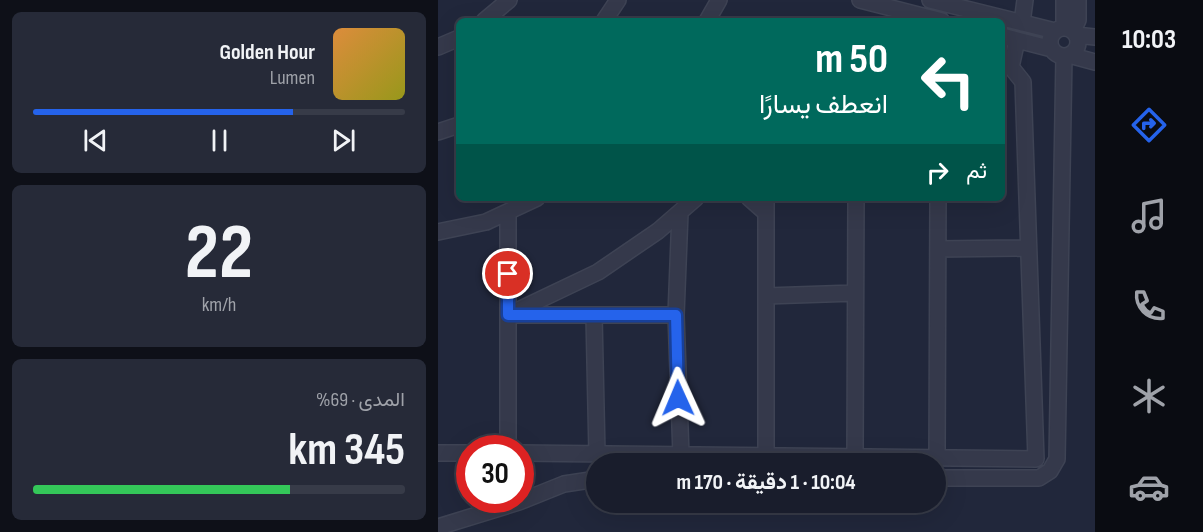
<!DOCTYPE html>
<html lang="ar">
<meta charset="utf-8">
<style>
:root{--surface:#191d2c;--page:#262a38;--text:#f1f3f6;--muted:#9fa2a9;--line:#373b48;--accent:#2563eb}
body{margin:0;font-family:"Sofia Sans Condensed",Vazirmatn,sans-serif;background:var(--page);color:var(--text);direction:rtl;height:100vh;display:flex;flex-direction:column;font-size:22px;white-space:nowrap}
*{box-sizing:border-box;margin:0}
p{font-size:20px;color:var(--muted)}
.icon{flex:none;width:33px;height:33px;fill:none;stroke:currentColor;stroke-width:2;stroke-linecap:round;stroke-linejoin:round}
.map{position:relative;flex:1;overflow:hidden;direction:ltr}
.sheet{display:flex;flex-direction:column;gap:12px;padding:12px;background:#0e1018;width:438px}
.sheet>*{flex:none}
.top-card{position:absolute;left:18px;top:18px;width:549px;height:183px;border-radius:9px;box-shadow:0 6px 24px #0002,0 0 0 2px var(--line);direction:rtl;background:#00695c;color:#fff;overflow:hidden}
.speed{position:absolute;left:18px;top:435px;display:flex;gap:12px;font-size:30px;font-weight:700;text-align:center}
.speed>*{display:grid;place-content:center;width:78px;height:78px;border-radius:50%;background:var(--surface);box-shadow:0 6px 24px #0002,0 0 0 2px var(--line);line-height:1}
.speed .limit{border:9px solid #d22;background:#fff;color:#111}
.pin{position:absolute;display:grid;place-items:center;width:51px;height:51px;color:#fff;margin:-26px;border:3px solid #fff;border-radius:50%;box-shadow:0 2px 6px #0007}
.me{position:absolute;width:66px;margin:-33px;rotate:359deg;stroke-linejoin:round;filter:drop-shadow(0 0 4px #0008)}
.turn{display:flex;align-items:center;gap:21px;height:126px;padding:0 18px;font-size:27px}
.turn .icon{width:78px;height:78px;stroke-width:2.5}
.turn b{display:block;font-size:42px;line-height:51px}
.then{display:flex;align-items:center;height:57px;padding:0 18px;background:#0003;gap:12px;font-size:22px}
.big{font-size:45px;font-weight:700;line-height:1.1}
.sheet .card{flex:1;display:flex;flex-direction:column;justify-content:center;gap:9px;min-width:0;padding:0 21px;border-radius:9px;background:var(--page)}
.sheet .dial{align-items:center;gap:0}
.dial b{font-size:78px;line-height:1}
.song{display:flex;align-items:center;gap:18px}
.cover{width:72px;height:72px;border-radius:9px;background:linear-gradient(135deg,hsl(30 70% 55%),hsl(60 70% 35%))}
.played{height:6px;border-radius:3px;background:linear-gradient(90deg,var(--accent) 70%,var(--line) 70%)}
.keys{display:flex;justify-content:space-around;direction:ltr}
.charge{height:9px;border-radius:4px;background:linear-gradient(90deg,#34c759 69%,var(--line) 0)}
.trip{position:absolute;left:148px;top:453px;width:360px;height:60px;border-radius:30px;background:var(--surface);box-shadow:0 6px 24px #0002,0 0 0 2px var(--line);font-weight:700;line-height:60px;text-align:center;direction:rtl}
main{display:flex;flex:1;min-height:0}
.menu{display:flex;flex-direction:column;width:108px;justify-content:space-around;align-items:center;background:#0a0c12;color:var(--muted)}
.menu .icon{width:42px;height:42px}
.menu .current{color:var(--accent)}
.menu b{font-size:27px;color:var(--text)}
.map>svg:first-child{display:block}
.lines{fill:none;stroke-linecap:round;stroke-linejoin:round}
.minor-casing{stroke:#3e4354;stroke-width:18}
.minor{stroke:#35394b;stroke-width:15}
.route-casing{stroke:#184099;stroke-width:15}
.route{stroke:#2563eb;stroke-width:10}
</style>
<main>
<nav class="menu">
<b>10:03</b>
<svg class="icon current" aria-label="directions" viewBox="0 0 24 24"><path d="M12 3l9 9-9 9-9-9zM9 14v-3h6M13 9l2 2-2 2"/></svg>
<svg class="icon" aria-label="music" viewBox="0 0 24 24"><path d="M9 18V5l10-2v13"/><circle cx="6" cy="18" r="3"/><circle cx="16" cy="16" r="3"/></svg>
<svg class="icon" aria-label="phone" viewBox="0 0 24 24"><path d="M5 4h4l2 5-3 2q2 4 5 5l2-3 5 2v4C11 20 4 13 5 4z"/></svg>
<svg class="icon" aria-label="climate" viewBox="0 0 24 24"><path d="M12 3v18M4 7l16 10M4 17L20 7"/></svg>
<svg class="icon" aria-label="car" viewBox="0 0 24 24"><path d="M5 17H2v-5l4-1 3-4h7l3 4 3 1v5h-3M9 17h6M6 11h13"/><circle cx="7" cy="17" r="2"/><circle cx="17" cy="17" r="2"/></svg>
</nav>
<div class="map">
<svg width="657" height="532" viewBox="0 0 657 532">
<rect width="100%" height="100%" fill="#21273b"/>
<g class="lines">
<defs>
<path id="minor" d="M 422,0 L 504,21
M 492,0 L 617,31
M 626,0 L 626,28
M 46,21 L 71,0
M 166,21 L 180,0
M 269,21 L 281,0
M 584,23 L 587,0
M612 42a14 14 0 1 1 28 0a14 14 0 1 1-28 0Z
M 635,31 L 640,20 L 640,0
M 638,35 L 657,37
M 564,36 L 614,49
M 0,47 L 21,38
M 631,55 L 657,62
M 0,132 L 21,125
M 311,198 L 328,213
M 242,213 L 238,315 L 243,455
M 0,232 L 48,222 L 99,198
M 500,249 L 590,248
M 328,296 L 417,293
M 70,315 L 160,272 L 220,231 L 258,198
M 76,315 L 238,315
M 156,316 L 159,454
M 70,448 L 70,213
M 0,453 L 32,453
M 82,453 L 598,459 L 585,82 L 573,67 L 579,40
M 328,456 L 328,198
M 417,456 L 418,198
M 499,458 L 500,198
M 498,478 L 601,478 L 612,471 L 619,459 L 626,56
M 0,527 L 81,502 L 126,484 L 159,479"/>
</defs>
<use href="#minor" class="minor-casing"/>
<use href="#minor" class="minor"/>
</g>
<g class="lines">
<defs>
<path id="route" d="M 70,274 L 70,315 L 238,315 L 240,398"/>
</defs>
<use href="#route" class="route-casing"/>
<use href="#route" class="route"/>
</g>
</svg>
<div class="speed"><div class="limit">30</div></div>
<div class="pin" style="left:70px;top:274px;background:#d93025"><svg class="icon" aria-label="arrive" viewBox="0 0 24 24"><path d="M6 21V4h12l-3 4 3 4H6"/></svg></div>
<svg class="me" style="left:240px;top:398px" viewBox="-20 -20 40 40"><path d="M0-17L14 15 0 8-14 15z" fill="#2563eb" stroke="#fff" stroke-width="4"/></svg>
<div class="trip">10:04 · 1 دقيقة · 170 m</div>
<div class="top-card">
<div class="turn"><svg class="icon" aria-label="left" viewBox="0 0 24 24"><path d="M17 20v-9H6M10 6l-5 5 5 5"/></svg><div><b>50 m</b>انعطف يسارًا</div></div>
<div class="then">ثم<svg class="icon" aria-label="right" viewBox="0 0 24 24"><path d="M7 20v-9h11M14 6l5 5-5 5"/></svg></div>
</div>
</div>
<section class="sheet">
<div class="card">
<div class="song"><i class="cover"></i><div><b>Golden Hour</b><p>Lumen</p></div></div>
<div class="played"></div>
<div class="keys"><svg class="icon" aria-label="previous" viewBox="0 0 24 24"><path d="M18 5L8 12l10 7zM5 5v14"/></svg><svg class="icon" aria-label="pause" viewBox="0 0 24 24"><path d="M8 5v14M16 5v14"/></svg><svg class="icon" aria-label="next" viewBox="0 0 24 24"><path d="M6 5l10 7-10 7zM19 5v14"/></svg></div>
</div>
<div class="card dial"><b>22</b><p>km/h</p></div>
<div class="card"><p>المدى · 69%</p><b class="big">345 km</b><div class="charge"></div></div>
</section>
</main>
